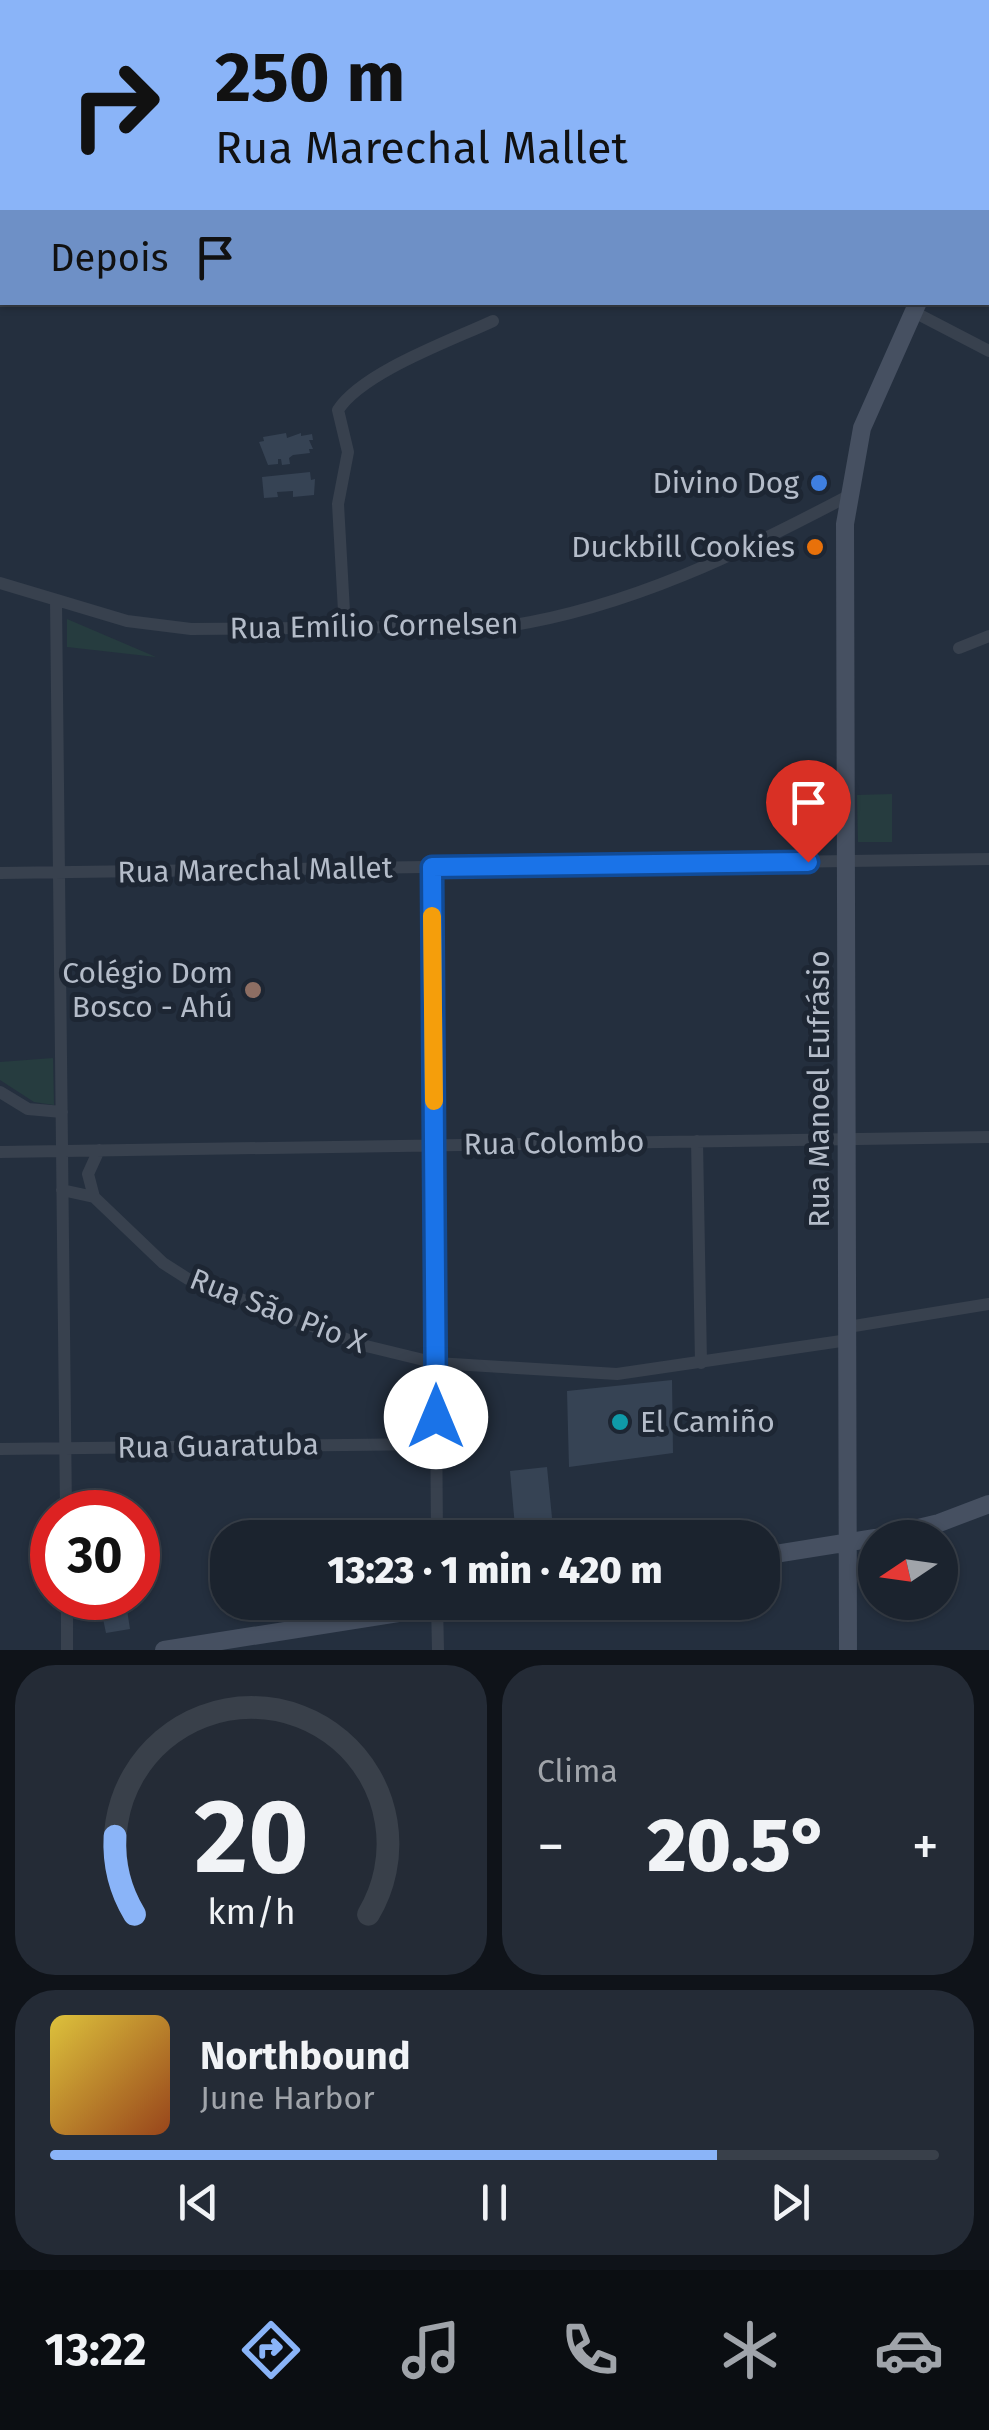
<!DOCTYPE html>
<html lang="pt">
<meta charset="utf-8">
<style>
:root{--surface:#1b232e;--page:#242b36;--text:#f1f3f6;--muted:#a0a4aa;--line:#39404a;--accent:#8ab4f8}
body{margin:0;font-family:"Fira Sans",sans-serif;background:var(--page);color:var(--text);height:100vh;display:flex;flex-direction:column;font-size:38px;white-space:nowrap}
*{box-sizing:border-box;margin:0}
p{font-size:32px;color:var(--muted)}
.icon{flex:none;width:55px;height:55px;fill:none;stroke:currentColor;stroke-width:2;stroke-linecap:round;stroke-linejoin:round}
.map{position:relative;height:1650px;overflow:hidden}
.panel{display:flex;flex-direction:column;gap:15px;padding:15px;background:#0f1319;flex:1}
.panel>*{flex:none}
.hud{position:absolute;left:0px;top:0px;width:990px;height:305px;box-shadow:0 2px 8px #0004,0 0 0 2px var(--line);background:#8ab4f8;color:#111;overflow:hidden}
.needle{width:65px;rotate:257deg}
.tools{position:absolute;left:858px;top:1520px;display:grid;gap:20px}
.tools a{display:grid;place-items:center;width:100px;height:100px;border-radius:50%;background:var(--surface);box-shadow:0 2px 8px #0004,0 0 0 2px var(--line);font-size:50px}
.speed{position:absolute;left:30px;top:1490px;display:flex;gap:20px;font-size:50px;font-weight:700;text-align:center}
.speed>*{display:grid;place-content:center;width:130px;height:130px;border-radius:50%;background:var(--surface);box-shadow:0 2px 8px #0004,0 0 0 2px var(--line);line-height:1}
.speed .limit{border:15px solid #d22;background:#fff;color:#111}
.pin{position:absolute;display:grid;place-items:center;width:85px;height:85px;color:#fff;margin:-102px -42px;border-radius:50% 50% 50% 0;rotate:-45deg;box-shadow:0 0 10px #0007}
.pin .icon{rotate:45deg}
.me{position:absolute;width:110px;margin:-55px;rotate:0deg;stroke-linejoin:round;filter:drop-shadow(0 0 8px #0008)}
.turn{display:flex;align-items:center;gap:35px;height:210px;padding:0 50px;font-size:45px}
.turn .icon{width:130px;height:130px;stroke-width:2.5}
.turn b{display:block;font-size:70px;line-height:85px}
.then{display:flex;align-items:center;height:95px;padding:0 50px;background:#0003;gap:20px;font-size:38px}
.big{font-size:75px;font-weight:800;line-height:1.1}
.panel .tile{flex:1;display:flex;flex-direction:column;justify-content:center;gap:15px;min-width:0;padding:0 35px;border-radius:40px;background:var(--page)}
.panel .dial{align-items:center;gap:0}
.dial svg{height:260px;overflow:visible;fill:none;stroke:var(--line);stroke-width:7;stroke-linecap:round;text-anchor:middle}
.dial text{fill:var(--text);stroke:none}
.song{display:flex;align-items:center;gap:30px}
.cover{width:120px;height:120px;border-radius:15px;background:linear-gradient(135deg,hsl(50 70% 55%),hsl(20 70% 35%))}
.played{height:10px;border-radius:5px;background:linear-gradient(90deg,var(--accent) 75%,var(--line) 75%)}
.keys{display:flex;justify-content:space-around;direction:ltr}
.heat{display:flex;justify-content:space-between;align-items:center;font-size:55px;direction:ltr}
.panel .tiles{flex:1;display:grid;gap:15px;grid-template-columns:1fr 1fr}
.tile:last-child{grid-column:span 2}
.trip{position:absolute;left:210px;top:1520px;width:570px;height:100px;border-radius:40px;background:var(--surface);box-shadow:0 2px 8px #0004,0 0 0 2px var(--line);font-weight:800;line-height:100px;text-align:center}
.tab-bar{display:flex;height:160px;justify-content:space-around;align-items:center;background:#0b0e12;color:var(--muted)}
.tab-bar .icon{width:70px;height:70px}
.tab-bar .selected{color:var(--accent)}
.tab-bar b{font-size:45px;color:var(--text)}
.map>svg:first-child{display:block}
.green{fill:#263c3f}
.building{fill:#364354}
.lines{fill:none;stroke-linecap:round;stroke-linejoin:round}
.street{stroke:#38414e;stroke-width:12}
.secondary{stroke:#465061;stroke-width:18}
.primary{stroke:#56606e;stroke-width:20}
.route-casing{stroke:#114b97;stroke-width:25}
.route{stroke:#1a73e8;stroke-width:18}
.slow{stroke:#f59e0b;stroke-width:18}
.shop-dot{fill:#3f7fe0;stroke:#1d2633;stroke-width:4}
.food-dot{fill:#e8710a;stroke:#1d2633;stroke-width:4}
.education-dot{fill:#8d6e63;stroke:#1d2633;stroke-width:4}
.culture-dot{fill:#0f9aa8;stroke:#1d2633;stroke-width:4}
.labels{text-anchor:middle;stroke-width:10;stroke-linejoin:round;paint-order:stroke}
.poi-label{font-size:30px;fill:#b4bcc9;stroke:#1d2633;text-anchor:end}
.street-label{font-size:30px;fill:#b4bcc9;stroke:#1d2633}
</style>
<div class="map">
<svg width="989" height="1650" viewBox="0 0 989 1650">
<rect width="100%" height="100%" fill="#242f3e"/>
<path class="green" d="M 67,619 L 156,657 L 67,647 Z
M 892,794 L 892,842 L 858,842 L 857,795 Z
M 53,1058 L 54,1105 L 34,1102 L 0,1080 L 0,1062 Z"/>
<path class="building" d="M 286,433 L 287,438 L 301,433 L 301,436 L 312,434 L 313,440 L 309,440 L 313,449 L 309,449 L 310,453 L 293,455 L 289,458 L 290,464 L 282,465 L 281,459 L 278,459 L 278,464 L 268,465 L 259,442 L 264,441 L 263,437 Z
M 310,472 L 311,480 L 315,479 L 314,495 L 293,497 L 293,491 L 277,492 L 278,497 L 264,498 L 262,477 Z
M 672,1380 L 673,1453 L 569,1467 L 567,1391 Z
M 547,1467 L 554,1538 L 516,1538 L 510,1471 Z
M 127,1610 L 130,1629 L 106,1633 L 102,1614 Z"/>
<g class="lines">
<path class="street" d="M 354,0 L 354,2
M 914,312 L 989,351
M 0,583 L 127,621 L 191,629 L 508,626 C 630,607 740,553 848,496
M 56,601 L 66,1512
M 345,629 L 338,504 L 348,452 L 338,410 C 363,372 450,341 493,321
M 959,648 L 989,636
M 432,867 L 437,1538
M 0,873 L 989,859
M 0,1092 L 28,1109 L 62,1112
M 697,1141 L 701,1363
M 0,1152 L 989,1137
M 62,1190 L 94,1197 L 163,1263 L 188,1279 L 362,1345 L 436,1363 L 617,1374 L 848,1340
M 94,1197 L 88,1174 L 99,1150
M 848,1327 L 989,1304
M 0,1449 L 436,1444
M 67,1598 L 67,1650
M 437,1603 L 438,1650"/>
<path class="secondary" d="M 4,2 L 8,0
M 988,155 L 989,152
M 876,1538 L 939,1523 L 989,1504
M 762,1556 L 875,1538
M 164,1650 L 468,1602
M 848,1650 L 845,524 L 862,428 L 918,302"/>
<path class="primary" d="M 778,0 L 783,2
M 988,127 L 989,128"/>
</g>
<g class="lines">
<defs>
<path id="route" d="M 436,1417 L 432,867 L 808,862"/>
</defs>
<use href="#route" class="route-casing"/>
<use href="#route" class="route"/>
<path class="slow" d="M 432,916 L 434,1101"/>
</g>
<circle class="shop-dot" cx="819" cy="483" r="10"/>
<circle class="food-dot" cx="815" cy="547" r="10"/>
<circle class="education-dot" cx="253" cy="990" r="10"/>
<circle class="culture-dot" cx="620" cy="1422" r="10"/>
<g class="labels">
<g class="poi-label">
<text x="799" y="493">Divino Dog</text>
<text x="795" y="557">Duckbill Cookies</text>
<text x="233" y="983">Colégio Dom<tspan x="233" dy="34">Bosco - Ahú</tspan></text>
<text x="640" y="1432" text-anchor="start">El Camiño</text>
</g>
<g class="street-label">
<text transform="translate(374 626) rotate(-1)" y="10">Rua Emílio Cornelsen</text>
<text transform="translate(255 870) rotate(-1)" y="10">Rua Marechal Mallet</text>
<text transform="translate(819 1089) rotate(-90)" y="10">Rua Manoel Eufrásio</text>
<text transform="translate(554 1143) rotate(-1)" y="10">Rua Colombo</text>
<text transform="translate(278 1311) rotate(21)" y="10">Rua São Pio X</text>
<text transform="translate(218 1446) rotate(-1)" y="10">Rua Guaratuba</text>
</g>
</g>
</svg>
<div class="tools">
<a><svg class="needle" viewBox="-14 -14 28 28"><path d="M0-13l5 13h-10z" fill="#e53935"/><path d="M0 13l5-13h-10z" fill="#a0a4aa"/></svg></a>
</div>
<div class="speed"><div class="limit">30</div></div>
<div class="pin" style="left:808px;top:862px;background:#d93025"><svg class="icon" aria-label="arrive" viewBox="0 0 24 24"><path d="M6 21V4h12l-3 4 3 4H6"/></svg></div>
<svg class="me" style="left:436px;top:1417px" viewBox="-20 -20 40 40"><circle r="19" fill="#fff"/><path d="M0-13L10 11 0 6-10 11z" fill="#1a73e8"/></svg>
<div class="trip">13:23 · 1 min · 420 m</div>
<div class="hud">
<div class="turn"><svg class="icon" aria-label="right" viewBox="0 0 24 24"><path d="M7 20v-9h11M14 6l5 5-5 5"/></svg><div><b>250 m</b>Rua Marechal Mallet</div></div>
<div class="then">Depois<svg class="icon" aria-label="arrive" viewBox="0 0 24 24"><path d="M6 21V4h12l-3 4 3 4H6"/></svg></div>
</div>
</div>
<section class="panel">
<div class="tiles">
<div class="tile dial"><svg viewBox="0 0 100 80">
<path d="M14 69A42 42 0 1 1 86 69"/>
<path d="M14 69A42 42 0 0 1 8 45" stroke="#8ab4f8"/>
<text x="50" y="56" font-size="32" font-weight="700">20</text>
<text x="50" y="72" font-size="11">km/h</text>
</svg></div>
<div class="tile"><p>Clima</p>
<div class="heat"><a>−</a><b class="big">20.5°</b><a>+</a></div>
</div>
<div class="tile">
<div class="song"><i class="cover"></i><div><b>Northbound</b><p>June Harbor</p></div></div>
<div class="played"></div>
<div class="keys"><svg class="icon" aria-label="previous" viewBox="0 0 24 24"><path d="M18 5L8 12l10 7zM5 5v14"/></svg><svg class="icon" aria-label="pause" viewBox="0 0 24 24"><path d="M8 5v14M16 5v14"/></svg><svg class="icon" aria-label="next" viewBox="0 0 24 24"><path d="M6 5l10 7-10 7zM19 5v14"/></svg></div>
</div>
</div>
</section>
<nav class="tab-bar">
<b>13:22</b>
<svg class="icon selected" aria-label="directions" viewBox="0 0 24 24"><path d="M12 3l9 9-9 9-9-9zM9 14v-3h6M13 9l2 2-2 2"/></svg>
<svg class="icon" aria-label="music" viewBox="0 0 24 24"><path d="M9 18V5l10-2v13"/><circle cx="6" cy="18" r="3"/><circle cx="16" cy="16" r="3"/></svg>
<svg class="icon" aria-label="phone" viewBox="0 0 24 24"><path d="M5 4h4l2 5-3 2q2 4 5 5l2-3 5 2v4C11 20 4 13 5 4z"/></svg>
<svg class="icon" aria-label="climate" viewBox="0 0 24 24"><path d="M12 3v18M4 7l16 10M4 17L20 7"/></svg>
<svg class="icon" aria-label="car" viewBox="0 0 24 24"><path d="M5 17H2v-5l4-1 3-4h7l3 4 3 1v5h-3M9 17h6M6 11h13"/><circle cx="7" cy="17" r="2"/><circle cx="17" cy="17" r="2"/></svg>
</nav>
